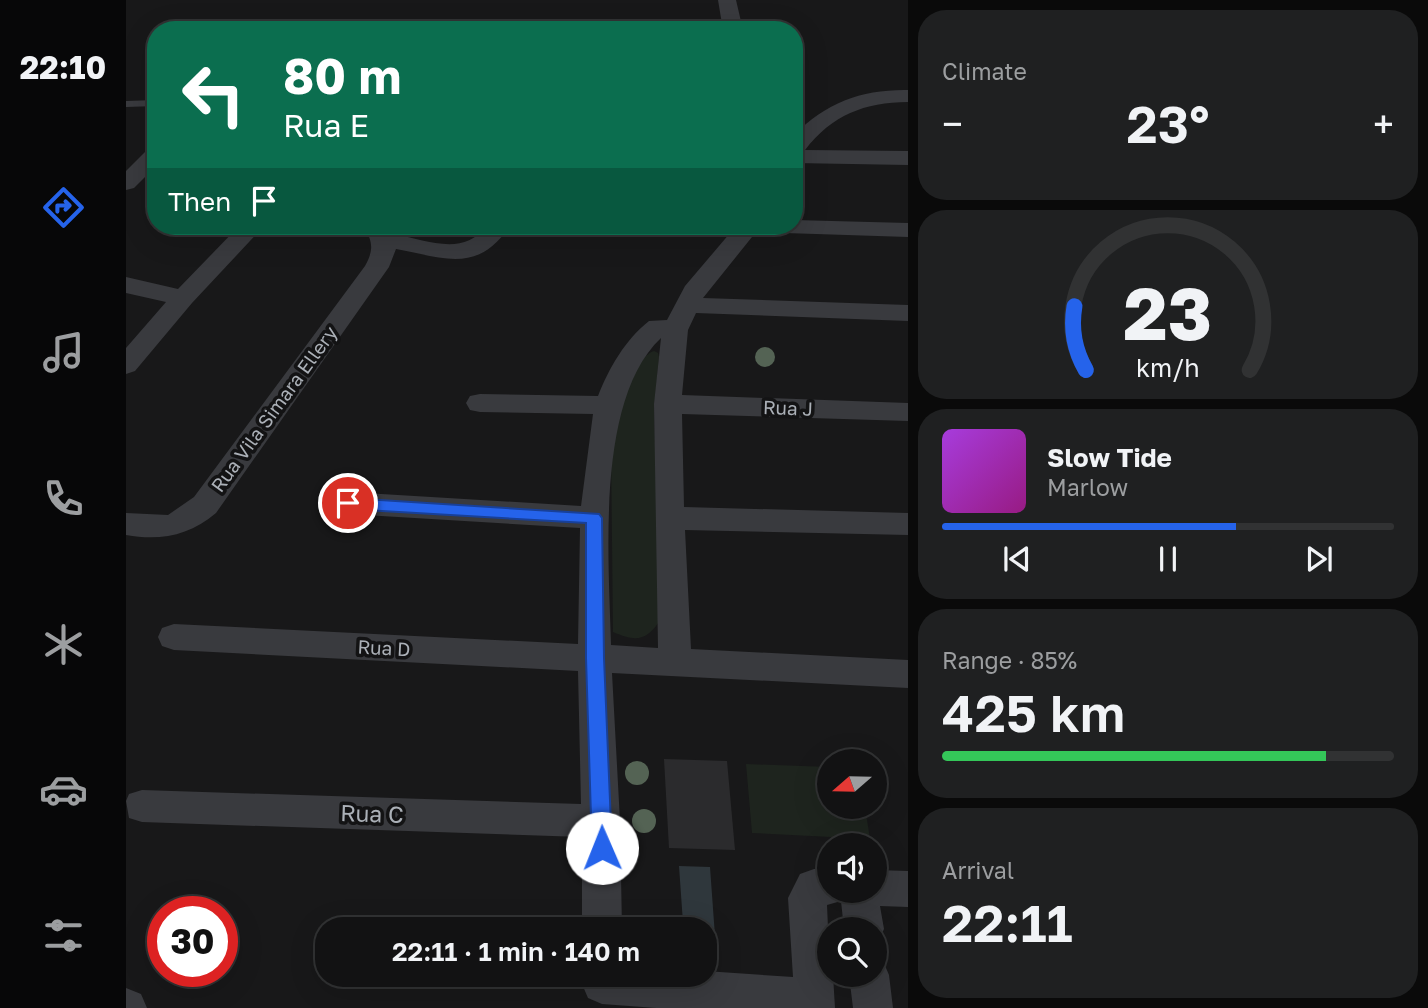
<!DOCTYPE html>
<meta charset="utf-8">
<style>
:root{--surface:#121213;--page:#1f2021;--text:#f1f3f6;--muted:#9c9ea0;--line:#313233;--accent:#2563eb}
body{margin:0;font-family:"Golos Text",sans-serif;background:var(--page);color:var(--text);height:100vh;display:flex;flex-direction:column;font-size:26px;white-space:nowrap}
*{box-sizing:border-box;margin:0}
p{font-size:23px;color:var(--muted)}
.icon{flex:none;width:38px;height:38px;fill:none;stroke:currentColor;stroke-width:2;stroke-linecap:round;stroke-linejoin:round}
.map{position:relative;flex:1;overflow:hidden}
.panel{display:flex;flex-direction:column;gap:10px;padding:10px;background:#0a0a0a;width:520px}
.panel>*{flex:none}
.banner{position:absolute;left:21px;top:21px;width:656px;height:214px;border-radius:28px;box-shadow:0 7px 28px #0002,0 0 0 2px var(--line);background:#0b6e4f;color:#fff;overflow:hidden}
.needle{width:46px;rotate:250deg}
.buttons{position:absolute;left:691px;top:749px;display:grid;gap:14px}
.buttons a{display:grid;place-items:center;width:70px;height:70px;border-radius:50%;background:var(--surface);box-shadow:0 7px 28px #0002,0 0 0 2px var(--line);font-size:35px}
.speed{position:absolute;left:21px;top:896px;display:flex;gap:14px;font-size:35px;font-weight:700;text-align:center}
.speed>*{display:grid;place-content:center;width:91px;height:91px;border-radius:50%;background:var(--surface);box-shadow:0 7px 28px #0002,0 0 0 2px var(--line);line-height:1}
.speed .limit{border:10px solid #d22;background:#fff;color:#111}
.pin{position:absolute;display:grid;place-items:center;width:60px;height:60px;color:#fff;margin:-30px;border:4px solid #fff;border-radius:50%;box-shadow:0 2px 7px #0007}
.me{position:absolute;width:77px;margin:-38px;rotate:359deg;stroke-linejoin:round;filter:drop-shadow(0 0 5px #0008)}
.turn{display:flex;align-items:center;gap:24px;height:147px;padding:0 21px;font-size:32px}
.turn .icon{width:91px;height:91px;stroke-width:2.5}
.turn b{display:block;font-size:49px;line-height:60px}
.then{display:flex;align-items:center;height:66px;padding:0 21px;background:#0003;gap:14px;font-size:26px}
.big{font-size:52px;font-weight:600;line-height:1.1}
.panel .tile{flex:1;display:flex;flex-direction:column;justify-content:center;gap:10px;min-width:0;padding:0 24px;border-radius:28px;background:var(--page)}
.panel .dial{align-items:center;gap:0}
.dial svg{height:182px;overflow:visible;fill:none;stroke:var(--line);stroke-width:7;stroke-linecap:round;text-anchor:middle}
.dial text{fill:var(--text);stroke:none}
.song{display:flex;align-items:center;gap:21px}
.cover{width:84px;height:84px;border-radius:10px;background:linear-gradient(135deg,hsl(280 70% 55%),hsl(310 70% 35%))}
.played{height:7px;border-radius:4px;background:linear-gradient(90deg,var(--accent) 65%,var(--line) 65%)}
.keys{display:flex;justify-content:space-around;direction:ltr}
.heat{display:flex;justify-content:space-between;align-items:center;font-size:38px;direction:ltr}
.charge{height:10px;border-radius:5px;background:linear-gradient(90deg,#34c759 85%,var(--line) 0)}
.trip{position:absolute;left:189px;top:917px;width:402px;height:70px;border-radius:28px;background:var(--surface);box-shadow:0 7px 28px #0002,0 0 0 2px var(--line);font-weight:600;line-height:70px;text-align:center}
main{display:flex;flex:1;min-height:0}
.tabs{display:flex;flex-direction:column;width:126px;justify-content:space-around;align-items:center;background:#070708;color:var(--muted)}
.tabs .icon{width:49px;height:49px}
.tabs .on{color:var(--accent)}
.tabs b{font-size:32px;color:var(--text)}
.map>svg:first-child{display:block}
.green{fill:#1e241e}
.water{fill:#2f373c}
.building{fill:#2b2b2d}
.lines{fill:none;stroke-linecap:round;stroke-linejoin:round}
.lane{fill:#393a3e;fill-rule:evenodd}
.street{fill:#393a3e;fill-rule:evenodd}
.tree{fill:#546354}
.route{fill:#2563eb;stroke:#184099;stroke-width:2}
.labels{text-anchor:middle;stroke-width:7;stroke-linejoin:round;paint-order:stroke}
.street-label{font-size:19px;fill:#abb0b7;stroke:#131314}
.near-street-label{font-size:23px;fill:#abb0b7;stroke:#131314}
</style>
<main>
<nav class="tabs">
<b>22:10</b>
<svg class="icon on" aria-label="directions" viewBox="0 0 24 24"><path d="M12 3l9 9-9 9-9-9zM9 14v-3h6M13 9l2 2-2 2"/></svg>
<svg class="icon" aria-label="music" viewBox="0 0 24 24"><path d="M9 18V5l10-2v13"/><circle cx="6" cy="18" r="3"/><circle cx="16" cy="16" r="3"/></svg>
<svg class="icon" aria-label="phone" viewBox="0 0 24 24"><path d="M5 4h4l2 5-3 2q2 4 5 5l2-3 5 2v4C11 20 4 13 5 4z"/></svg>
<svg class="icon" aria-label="climate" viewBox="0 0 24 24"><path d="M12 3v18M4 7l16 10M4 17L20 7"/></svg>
<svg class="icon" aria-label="car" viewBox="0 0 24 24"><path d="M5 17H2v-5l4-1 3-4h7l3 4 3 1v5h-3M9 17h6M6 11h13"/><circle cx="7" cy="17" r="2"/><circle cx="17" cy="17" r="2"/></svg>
<svg class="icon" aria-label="filters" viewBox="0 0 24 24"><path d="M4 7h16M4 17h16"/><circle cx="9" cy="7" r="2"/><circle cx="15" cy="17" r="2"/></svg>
</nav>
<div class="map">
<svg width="783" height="1008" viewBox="0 0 783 1008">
<rect width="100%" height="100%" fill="#181819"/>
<path class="green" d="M 528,351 L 532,353 L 533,357 L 528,409 L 534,620 C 521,641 510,642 487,632 L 485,451 C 488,428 505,358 528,351 Z
M 620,764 L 703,767 L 704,807 L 739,807 L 744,839 L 626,833 Z"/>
<path class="water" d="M 553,866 L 584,867 L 590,950 L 579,950 L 579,929 L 547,929 L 557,923 Z"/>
<path class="building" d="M 538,759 L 601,761 L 609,850 L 543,848 Z"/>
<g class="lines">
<path class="lane" d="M 30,100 L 30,106 L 0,107 L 0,101 Z"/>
<path class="street" d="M 592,0 L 610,0 L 617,30 L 597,30 Z
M 783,90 L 783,102 C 739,102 706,115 679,150 L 783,151 L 783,165 L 668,163 L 668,135 C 701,102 737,89 783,90 Z
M 30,147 L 30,166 L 8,188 L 0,190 L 0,171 L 22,149 Z
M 668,220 L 783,223 L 783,237 L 630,232 L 577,298 L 783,305 L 783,321 L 570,313 L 562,330 L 556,395 L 783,403 L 783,421 L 556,414 L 558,507 L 783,513 L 783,535 L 559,530 L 565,649 L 783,660 L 783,688 L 486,673 L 494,821 L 496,929 L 456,929 L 456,837 L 16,822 L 3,818 L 0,801 L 3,794 L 16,790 L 455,804 L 452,671 L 48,650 L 36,646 L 32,637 L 36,628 L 48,624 L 452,644 L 454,528 L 222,514 L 211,511 L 207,503 L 211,495 L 222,492 L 455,506 L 467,414 L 354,412 L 344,410 L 340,403 L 344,396 L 354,394 L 472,396 C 483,368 499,340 523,321 L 541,320 L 559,286 L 610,226 L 668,226 ZM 535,338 L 528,404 L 532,648 L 485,645 C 483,560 469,400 535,338 Z
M 113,226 L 138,226 L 66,303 L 9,371 L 0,374 L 0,348 L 40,302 L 0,293 L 0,277 L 52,289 Z
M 237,226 L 261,226 L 267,234 C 299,239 337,258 360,226 L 384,226 C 351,274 319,258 270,249 L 263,267 L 90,513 C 63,536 34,541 0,535 L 0,513 L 42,515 L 68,497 L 239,266 C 248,250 247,241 237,226 Z
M 688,869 L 704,869 L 704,891 L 749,891 L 749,870 L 783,871 L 783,907 L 754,906 L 758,929 L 752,942 L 749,944 L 749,929 L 718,929 L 715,901 L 701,905 L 704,975 L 707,975 L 709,1008 L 530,1008 L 476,1004 L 462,998 L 456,984 L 460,975 L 579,975 L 579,971 L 667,977 L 662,898 L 674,874 Z
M 749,958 L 757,961 L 763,975 L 767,1008 L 727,1008 L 723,975 L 749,975 Z
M 0,988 L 15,994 L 21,1008 L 0,1008 Z"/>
</g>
<g class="tree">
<circle cx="639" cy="357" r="10"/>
<circle cx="511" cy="773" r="12"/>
<circle cx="518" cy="821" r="12"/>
</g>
<path class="route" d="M 222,498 L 473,514 L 476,518 L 478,658 L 486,848 L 483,855 L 476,858 L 469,855 L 466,848 L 460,658 L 460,523 L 222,509 L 214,503 Z"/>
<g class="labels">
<g class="street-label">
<text transform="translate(662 408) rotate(2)" y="7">Rua J</text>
<text transform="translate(148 409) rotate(-54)" y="7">Rua Vila Simara Ellery</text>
<text transform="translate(258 648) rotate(3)" y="7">Rua D</text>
</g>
<g class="near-street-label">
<text transform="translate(246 814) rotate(2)" y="8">Rua C</text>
</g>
</g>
</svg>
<div class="buttons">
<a><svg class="needle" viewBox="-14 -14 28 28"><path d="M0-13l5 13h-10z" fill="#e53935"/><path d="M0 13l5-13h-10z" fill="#9c9ea0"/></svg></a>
<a><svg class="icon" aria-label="sound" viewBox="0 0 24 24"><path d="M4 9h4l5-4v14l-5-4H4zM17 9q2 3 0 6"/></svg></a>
<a><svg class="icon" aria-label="search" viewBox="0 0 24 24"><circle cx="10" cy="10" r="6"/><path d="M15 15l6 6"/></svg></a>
</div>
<div class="speed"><div class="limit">30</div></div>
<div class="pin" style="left:222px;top:503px;background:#d93025"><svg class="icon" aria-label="arrive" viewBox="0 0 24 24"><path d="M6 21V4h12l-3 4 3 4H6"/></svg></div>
<svg class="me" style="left:476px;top:848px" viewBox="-20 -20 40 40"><circle r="19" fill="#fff"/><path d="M0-13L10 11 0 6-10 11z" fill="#2563eb"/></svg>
<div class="trip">22:11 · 1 min · 140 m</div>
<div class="banner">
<div class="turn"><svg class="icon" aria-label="left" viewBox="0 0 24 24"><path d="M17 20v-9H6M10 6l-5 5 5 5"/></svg><div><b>80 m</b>Rua E</div></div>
<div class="then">Then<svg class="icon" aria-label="arrive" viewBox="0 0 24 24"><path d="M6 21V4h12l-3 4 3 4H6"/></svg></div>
</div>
</div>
<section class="panel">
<div class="tile"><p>Climate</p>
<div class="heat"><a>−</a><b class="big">23°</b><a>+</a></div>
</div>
<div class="tile dial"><svg viewBox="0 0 100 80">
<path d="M14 69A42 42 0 1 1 86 69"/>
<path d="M14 69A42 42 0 0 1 9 41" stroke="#2563eb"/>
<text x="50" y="56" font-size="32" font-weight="700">23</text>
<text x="50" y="72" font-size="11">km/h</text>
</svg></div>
<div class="tile">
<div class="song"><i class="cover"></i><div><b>Slow Tide</b><p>Marlow</p></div></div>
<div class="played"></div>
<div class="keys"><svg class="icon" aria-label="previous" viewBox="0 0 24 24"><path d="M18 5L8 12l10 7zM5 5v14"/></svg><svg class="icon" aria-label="pause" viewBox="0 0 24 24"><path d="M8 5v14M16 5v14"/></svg><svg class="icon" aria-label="next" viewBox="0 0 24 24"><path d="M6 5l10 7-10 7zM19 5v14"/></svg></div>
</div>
<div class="tile"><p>Range · 85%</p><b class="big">425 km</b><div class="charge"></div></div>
<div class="tile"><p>Arrival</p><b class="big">22:11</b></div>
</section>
</main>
